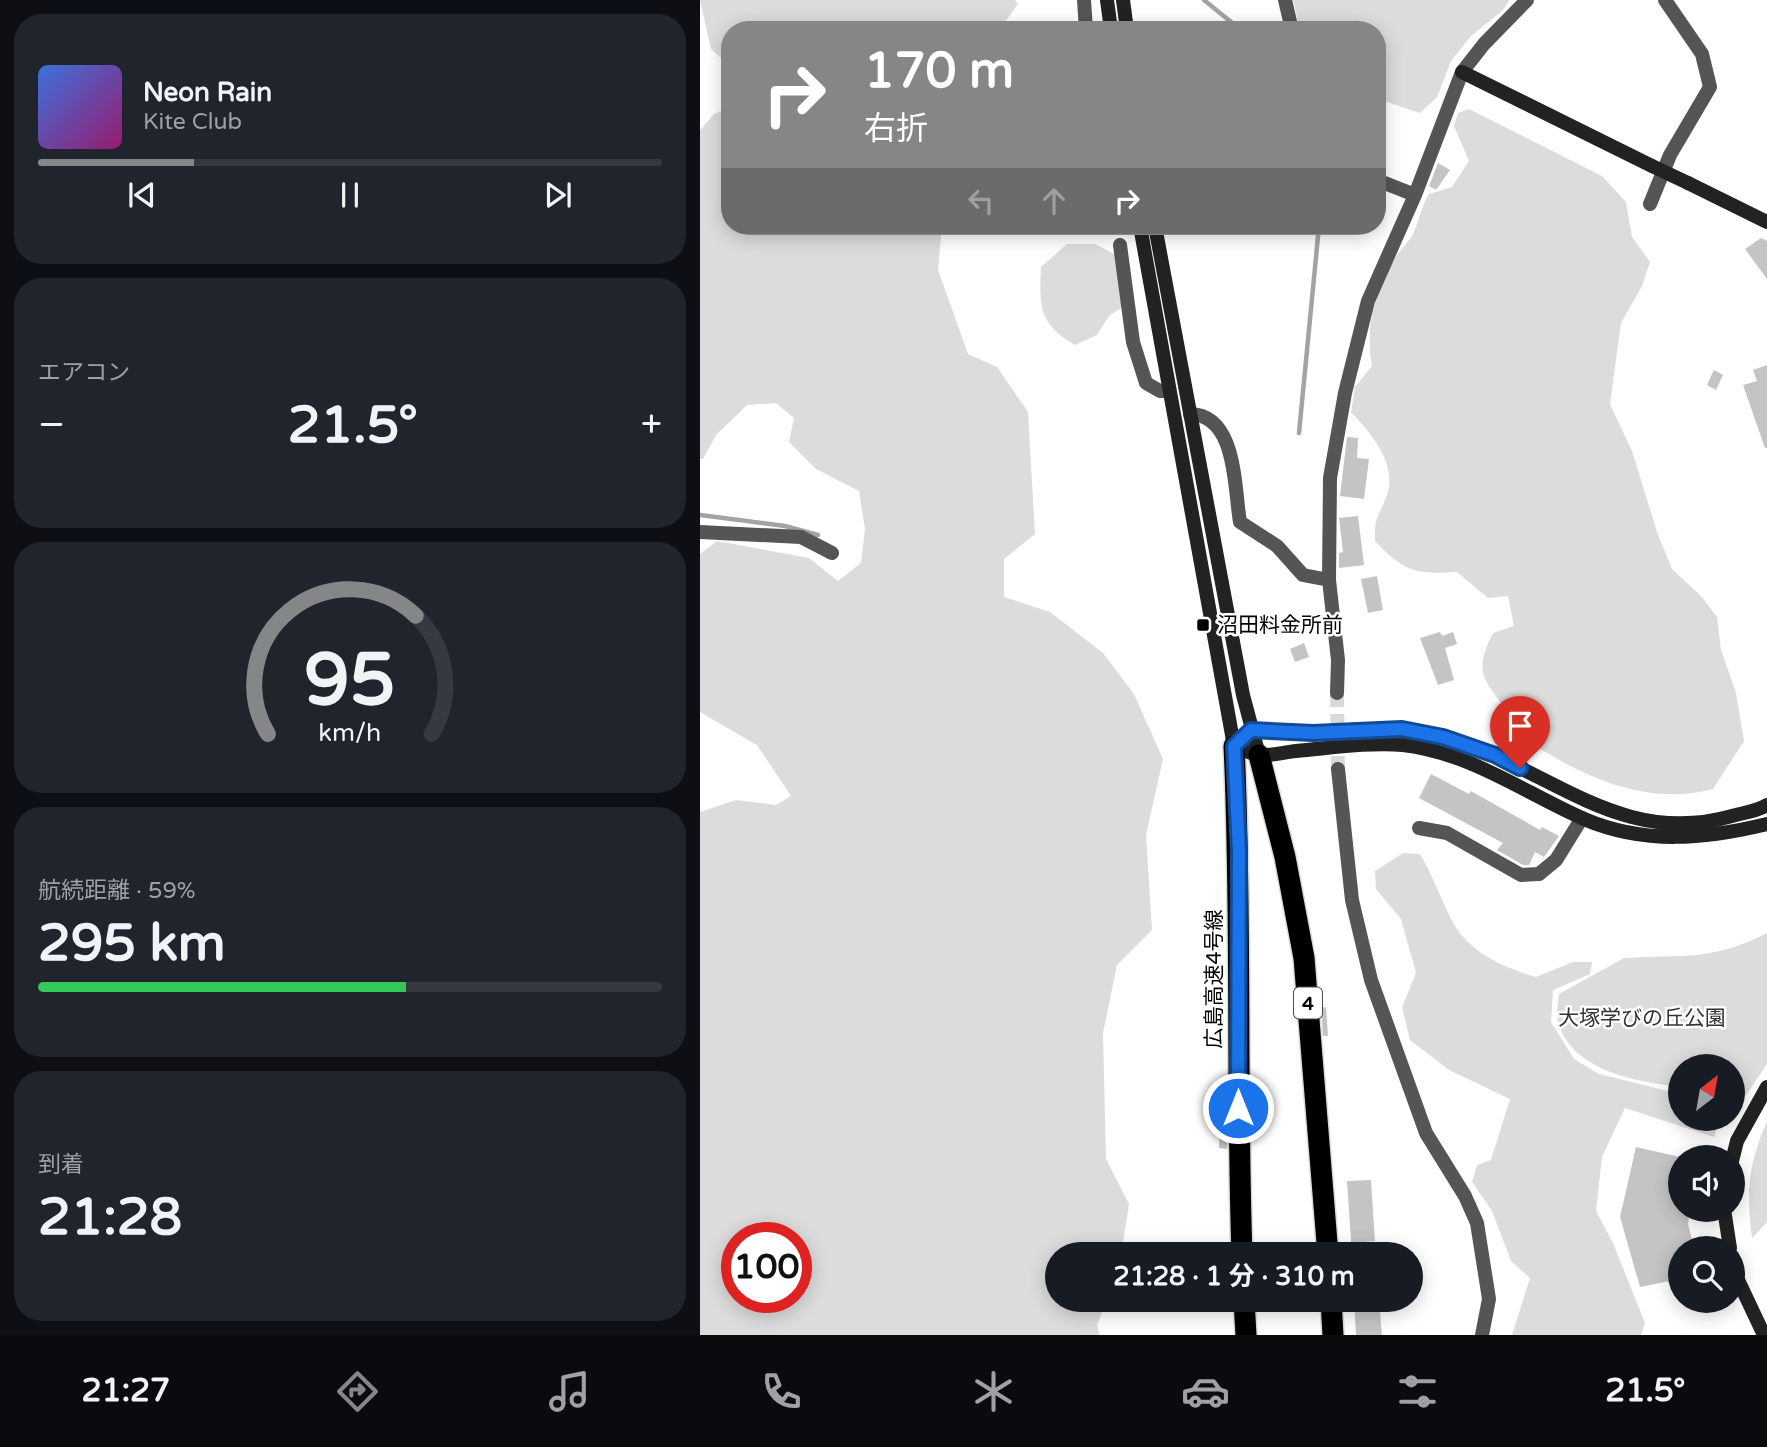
<!DOCTYPE html>
<html lang="ja">
<meta charset="utf-8">
<style>
:root{--surface:#171b24;--page:#20242c;--text:#f1f3f6;--muted:#9ea1a6;--line:#363941;--accent:#858687}
body{margin:0;font-family:"Varela Round","Noto Sans JP",sans-serif;background:var(--page);color:var(--text);height:100vh;display:flex;flex-direction:column;font-size:26px;white-space:nowrap}
*{box-sizing:border-box;margin:0}
p{font-size:23px;color:var(--muted)}
.icon{flex:none;width:38px;height:38px;fill:none;stroke:currentColor;stroke-width:2;stroke-linecap:round;stroke-linejoin:round}
.map{position:relative;flex:1;overflow:hidden}
.details{display:flex;flex-direction:column;gap:14px;padding:14px;background:#0d0f14;width:700px}
.details>*{flex:none}
.guide{position:absolute;left:21px;top:21px;width:665px;height:214px;border-radius:28px;box-shadow:0 4px 18px #0003;background:#858687;color:#fff;overflow:hidden}
.needle{width:46px;rotate:31deg}
.fabs{position:absolute;left:968px;top:1054px;display:grid;gap:14px}
.fabs a{display:grid;place-items:center;width:77px;height:77px;border-radius:50%;background:var(--surface);box-shadow:0 4px 18px #0003;font-size:35px}
.speed{position:absolute;left:21px;top:1222px;display:flex;gap:14px;font-size:35px;font-weight:700;text-align:center}
.speed>*{display:grid;place-content:center;width:91px;height:91px;border-radius:50%;background:var(--surface);box-shadow:0 4px 18px #0003;line-height:1}
.speed .limit{border:10px solid #d22;background:#fff;color:#111}
.pin{position:absolute;display:grid;place-items:center;width:60px;height:60px;color:#fff;margin:-72px -30px;border-radius:50% 50% 50% 0;rotate:-45deg;box-shadow:0 0 7px #0007}
.pin .icon{rotate:45deg}
.me{position:absolute;width:77px;margin:-38px;rotate:0deg;stroke-linejoin:round;filter:drop-shadow(0 0 5px #0008)}
.turn{display:flex;align-items:center;gap:24px;height:147px;padding:0 28px;font-size:32px}
.turn .icon{width:91px;height:91px;stroke-width:2.5}
.turn b{display:block;font-size:49px;line-height:60px}
.lanes{display:flex;align-items:center;height:66px;padding:0 28px;background:#0003;justify-content:center;gap:35px;direction:ltr}
.lanes .off{opacity:.35}
.big{font-size:52px;font-weight:700;line-height:1.1}
.details .widget{flex:1;display:flex;flex-direction:column;justify-content:center;gap:10px;min-width:0;padding:0 24px;border-radius:28px;background:var(--page)}
.details .dial{align-items:center;gap:0}
.dial svg{height:182px;overflow:visible;fill:none;stroke:var(--line);stroke-width:7;stroke-linecap:round;text-anchor:middle}
.dial text{fill:var(--text);stroke:none}
.song{display:flex;align-items:center;gap:21px}
.cover{width:84px;height:84px;border-radius:10px;background:linear-gradient(135deg,hsl(220 70% 55%),hsl(320 70% 35%))}
.played{height:7px;border-radius:4px;background:linear-gradient(90deg,var(--accent) 25%,var(--line) 25%)}
.keys{display:flex;justify-content:space-around;direction:ltr}
.heat{display:flex;justify-content:space-between;align-items:center;font-size:38px;direction:ltr}
.charge{height:10px;border-radius:5px;background:linear-gradient(90deg,#34c759 59%,var(--line) 0)}
.trip{position:absolute;left:345px;top:1242px;width:378px;height:70px;border-radius:35px;background:var(--surface);box-shadow:0 4px 18px #0003;font-weight:700;line-height:70px;text-align:center}
.tab-bar{display:flex;height:112px;justify-content:space-around;align-items:center;background:#090b0e;color:var(--muted)}
.tab-bar .icon{width:49px;height:49px}
.tab-bar .active{color:var(--accent)}
.tab-bar b{font-size:32px;color:var(--text)}
main{display:flex;flex:1;min-height:0}
.map>svg:first-child{display:block}
.green{fill:#dcdcdc;fill-rule:evenodd}
.lines{fill:none;stroke-linecap:round;stroke-linejoin:round}
.stream{stroke:#a3a3a3;stroke-width:4.5}
.building{fill:#c4c4c4}
.street-tunnel{stroke:#d9d9d9;stroke-width:14;stroke-dasharray:14 7;stroke-linecap:butt}
.highway-casing{stroke:#dbdbdb;stroke-width:24}
.street{stroke:#555;stroke-width:14}
.secondary{stroke:#222;stroke-width:14}
.highway{stroke:#000;stroke-width:21}
.secondary-bridge{stroke:#222;stroke-width:14}
.route-casing{stroke:#114b97;stroke-width:18}
.route{stroke:#1a73e8;stroke-width:12}
.poi-dot{fill:#000;stroke:#fff;stroke-width:2.5}
.labels{text-anchor:middle;stroke-width:5;stroke-linejoin:round;paint-order:stroke}
.shield{fill:#fff;stroke:#4c4c4c;stroke-width:2}
.shield-label{font-size:19px;font-weight:bold;fill:#000}
.poi-label{font-size:21px;fill:#000;stroke:#fff;text-anchor:start}
.street-label{font-size:21px;fill:#000;stroke:#fff}
.park-label{font-size:21px;fill:#333;stroke:#fff}
</style>
<main>
<section class="details">
<div class="widget">
<div class="song"><i class="cover"></i><div><b>Neon Rain</b><p>Kite Club</p></div></div>
<div class="played"></div>
<div class="keys"><svg class="icon" aria-label="previous" viewBox="0 0 24 24"><path d="M18 5L8 12l10 7zM5 5v14"/></svg><svg class="icon" aria-label="pause" viewBox="0 0 24 24"><path d="M8 5v14M16 5v14"/></svg><svg class="icon" aria-label="next" viewBox="0 0 24 24"><path d="M6 5l10 7-10 7zM19 5v14"/></svg></div>
</div>
<div class="widget"><p>エアコン</p>
<div class="heat"><a>−</a><b class="big">21.5°</b><a>+</a></div>
</div>
<div class="widget dial"><svg viewBox="0 0 100 80">
<path d="M14 69A42 42 0 1 1 86 69"/>
<path d="M14 69A42 42 0 0 1 79 17" stroke="#858687"/>
<text x="50" y="56" font-size="32" font-weight="700">95</text>
<text x="50" y="72" font-size="11">km/h</text>
</svg></div>
<div class="widget"><p>航続距離 · 59%</p><b class="big">295 km</b><div class="charge"></div></div>
<div class="widget"><p>到着</p><b class="big">21:28</b></div>
</section>
<div class="map">
<svg width="1067" height="1335" viewBox="0 0 1067 1335">
<rect width="100%" height="100%" fill="#fff"/>
<path class="green" d="M 0,0 L 315,0 L 318,4 L 299,30 L 30,30 L 30,66 L 11,49 Z
M 593,0 L 809,0 L 803,10 L 771,36 L 751,61 L 737,97 L 720,113 L 684,101 L 677,105 L 677,30 L 600,30 Z
M 30,107 L 30,226 L 242,226 L 238,270 L 268,354 L 297,367 L 328,412 L 335,534 L 304,559 L 304,597 L 350,612 L 403,653 L 434,694 L 463,759 L 446,835 L 452,930 L 417,965 L 403,1033 L 406,1159 L 429,1204 L 421,1255 L 357,1255 L 357,1300 L 407,1300 L 397,1325 L 400,1335 L 0,1335 L 0,812 L 36,800 L 76,805 L 91,796 L 57,745 L 0,712 L 0,554 L 17,541 L 109,558 L 138,581 L 161,563 L 165,529 L 159,491 L 116,469 L 89,442 L 94,418 L 76,403 L 47,405 L 16,435 L 3,459 L 0,459 L 0,130 L 14,114 ZM 96,1237 L 96,1297 L 37,1297 L 37,1237 Z
M 769,109 L 902,176 L 926,202 L 932,237 L 950,262 L 942,286 L 921,323 L 910,404 L 932,451 L 957,532 L 972,569 L 1001,596 L 1017,617 L 1021,650 L 1036,693 L 1044,741 L 1013,789 C 958,804 903,785 854,757 C 846,752 834,747 827,740 C 819,731 814,718 806,709 C 782,678 774,671 793,633 L 814,626 L 808,596 L 788,598 L 757,572 C 716,575 703,571 675,541 C 674,515 679,517 687,495 C 698,464 670,432 651,412 L 655,387 L 672,366 C 665,327 674,296 693,261 C 698,251 708,244 713,234 C 719,221 721,207 729,194 L 752,187 L 769,161 L 754,126 L 758,113 Z
M 367,244 L 395,244 L 416,255 L 424,306 L 409,316 L 397,335 L 375,345 C 339,324 339,307 341,267 Z
M 703,853 L 720,854 C 734,877 747,916 760,933 C 780,958 807,968 836,977 L 873,962 L 892,962 L 890,974 L 853,990 L 851,1022 L 874,1059 L 899,1074 L 980,1094 L 980,1118 L 1020,1118 L 1014,1137 L 925,1108 L 902,1157 L 896,1211 L 913,1243 L 945,1323 L 941,1335 L 812,1335 L 830,1278 L 811,1261 L 792,1211 L 772,1182 L 777,1165 L 791,1160 L 810,1099 L 749,1070 L 710,1040 L 702,1007 L 716,973 L 701,919 L 676,889 L 675,871 Z
M 1067,933 L 1067,1064 L 1036,1110 L 1033,1108 L 1032,1066 L 980,1066 L 980,1087 C 938,1082 870,1071 858,1021 C 856,1013 858,1002 859,994 L 924,958 C 983,954 1011,962 1067,933 Z
M 1067,1121 L 1067,1222 L 1052,1238 C 1046,1190 1048,1166 1067,1121 Z"/>
<g class="lines">
<path class="stream" d="M 504,0 L 541,30
M 599,433 L 619,226
M 0,515 L 85,526 L 118,535"/>
</g>
<path class="building" d="M 738,163 L 750,170 L 736,190 L 729,186 Z
M 1061,238 L 1067,241 L 1067,279 L 1045,249 Z
M 1067,365 L 1067,448 L 1065,448 L 1043,385 L 1057,381 L 1053,370 Z
M 1014,370 L 1023,375 L 1016,390 L 1007,385 Z
M 647,437 L 658,438 L 657,458 L 669,459 L 664,499 L 640,496 Z
M 658,516 L 664,565 L 639,568 L 639,553 L 643,552 L 639,518 Z
M 677,576 L 683,610 L 668,613 L 661,579 Z
M 740,632 L 742,636 L 753,632 L 757,644 L 745,648 L 754,680 L 738,685 L 720,638 Z
M 604,643 L 609,657 L 595,662 L 590,649 Z
M 731,774 L 769,794 L 771,791 L 840,830 L 842,827 L 859,836 L 844,857 L 835,852 L 829,865 L 823,865 L 797,850 L 803,843 L 719,798 Z
M 626,1007 L 628,1036 L 623,1036 L 621,1008 Z
M 520,1120 L 526,1120 L 527,1149 L 519,1148 Z
M 936,1147 L 980,1157 L 980,1209 L 990,1209 L 988,1224 L 994,1248 L 980,1248 L 980,1279 L 940,1287 L 920,1217 Z
M 671,1180 L 675,1241 L 664,1242 L 665,1255 L 652,1255 L 647,1181 Z
M 654,1300 L 679,1300 L 682,1335 L 656,1335 Z"/>
<g class="lines">
<path class="street-tunnel" d="M 637,693 L 638,769"/>
<defs>
<path id="highway" d="M 534,746 C 542,916 536,1085 542,1255
M 559,755 L 585,857 L 604,958 L 628,1255
M 544,1300 L 546,1335
M 631,1300 L 633,1335"/>
</defs>
<use href="#highway" class="highway-casing"/>
<path class="street" d="M 384,0 L 386,30
M 585,0 L 592,30
M 677,180 L 715,195
M 950,204 L 970,155 L 1010,87 L 1002,54 L 965,0
M 420,245 L 433,342 L 446,383 L 460,391 L 468,391
M 490,414 C 537,415 534,487 540,522 L 577,546 L 603,575 L 629,580
M 0,532 L 101,537 L 132,553
M 637,693 L 638,660 L 629,580 L 630,478 L 645,393 L 668,301 L 715,195 L 762,72 L 784,44 L 827,0
M 638,769 L 652,900 L 671,980 L 726,1133 L 765,1196 L 777,1223 L 789,1299 L 782,1335
M 719,828 L 747,833 L 821,875 L 839,874 L 856,860 L 882,818"/>
<path class="secondary" d="M 407,0 L 411,30
M 423,0 L 427,30
M 762,72 L 952,166
M 988,183 L 1067,222
M 440,226 L 534,746
M 455,226 L 543,695 L 559,755
M 534,746 L 551,730 C 572,731 594,733 615,733 C 658,731 699,726 741,737 C 845,763 916,849 1032,816 C 1043,813 1057,811 1067,805
M 534,746 C 542,749 551,754 559,755 C 571,756 585,752 596,751 C 631,748 668,742 703,745 C 771,753 823,792 884,819 C 945,845 1005,839 1067,824
M 1032,1161 L 1037,1141 L 1067,1087
M 1024,1209 L 1030,1248
M 1032,1257 L 1038,1280 L 1064,1335"/>
<use href="#highway" class="highway"/>
<path class="secondary-bridge" d="M 952,166 L 988,183"/>
</g>
<g class="lines">
<defs>
<path id="route" d="M 538,1108 L 539,852 L 534,746 L 551,730 L 613,733 L 702,729 L 743,737 L 795,755 L 820,768"/>
</defs>
<use href="#route" class="route-casing"/>
<use href="#route" class="route"/>
</g>
<rect class="poi-dot" x="496" y="618" width="14" height="14" rx="3.5"/>
<g class="labels">
<rect class="shield" x="594" y="987.5" width="28" height="31" rx="5"/>
<g class="shield-label">
<text x="608" y="1010">4</text>
</g>
<g class="poi-label">
<text x="517" y="632">沼田料金所前</text>
</g>
<g class="street-label">
<text transform="translate(514 979) rotate(-90)" y="7">広島高速4号線</text>
</g>
<g class="park-label">
<text x="942" y="1025">大塚学びの丘公園</text>
</g>
</g>
</svg>
<div class="fabs">
<a><svg class="needle" viewBox="-14 -14 28 28"><path d="M0-13l5 13h-10z" fill="#e53935"/><path d="M0 13l5-13h-10z" fill="#9ea1a6"/></svg></a>
<a><svg class="icon" aria-label="sound" viewBox="0 0 24 24"><path d="M4 9h4l5-4v14l-5-4H4zM17 9q2 3 0 6"/></svg></a>
<a><svg class="icon" aria-label="search" viewBox="0 0 24 24"><circle cx="10" cy="10" r="6"/><path d="M15 15l6 6"/></svg></a>
</div>
<div class="speed"><div class="limit">100</div></div>
<div class="pin" style="left:820px;top:768px;background:#d93025"><svg class="icon" aria-label="arrive" viewBox="0 0 24 24"><path d="M6 21V4h12l-3 4 3 4H6"/></svg></div>
<svg class="me" style="left:538px;top:1108px" viewBox="-20 -20 40 40"><circle r="17" fill="#1a73e8" stroke="#fff" stroke-width="3"/><path d="M0-11L8 9 0 5-8 9z" fill="#fff"/></svg>
<div class="trip">21:28 · 1 分 · 310 m</div>
<div class="guide">
<div class="turn"><svg class="icon" aria-label="right" viewBox="0 0 24 24"><path d="M7 20v-9h11M14 6l5 5-5 5"/></svg><div><b>170 m</b>右折</div></div>
<div class="lanes"><svg class="icon off" aria-label="left" viewBox="0 0 24 24"><path d="M17 20v-9H6M10 6l-5 5 5 5"/></svg><svg class="icon off" aria-label="ahead" viewBox="0 0 24 24"><path d="M12 20V5M6 11l6-6 6 6"/></svg><svg class="icon" aria-label="right" viewBox="0 0 24 24"><path d="M7 20v-9h11M14 6l5 5-5 5"/></svg></div>
</div>
</div>
</main>
<nav class="tab-bar">
<b>21:27</b>
<svg class="icon active" aria-label="directions" viewBox="0 0 24 24"><path d="M12 3l9 9-9 9-9-9zM9 14v-3h6M13 9l2 2-2 2"/></svg>
<svg class="icon" aria-label="music" viewBox="0 0 24 24"><path d="M9 18V5l10-2v13"/><circle cx="6" cy="18" r="3"/><circle cx="16" cy="16" r="3"/></svg>
<svg class="icon" aria-label="phone" viewBox="0 0 24 24"><path d="M5 4h4l2 5-3 2q2 4 5 5l2-3 5 2v4C11 20 4 13 5 4z"/></svg>
<svg class="icon" aria-label="climate" viewBox="0 0 24 24"><path d="M12 3v18M4 7l16 10M4 17L20 7"/></svg>
<svg class="icon" aria-label="car" viewBox="0 0 24 24"><path d="M5 17H2v-5l4-1 3-4h7l3 4 3 1v5h-3M9 17h6M6 11h13"/><circle cx="7" cy="17" r="2"/><circle cx="17" cy="17" r="2"/></svg>
<svg class="icon" aria-label="filters" viewBox="0 0 24 24"><path d="M4 7h16M4 17h16"/><circle cx="9" cy="7" r="2"/><circle cx="15" cy="17" r="2"/></svg>
<b>21.5°</b>
</nav>
